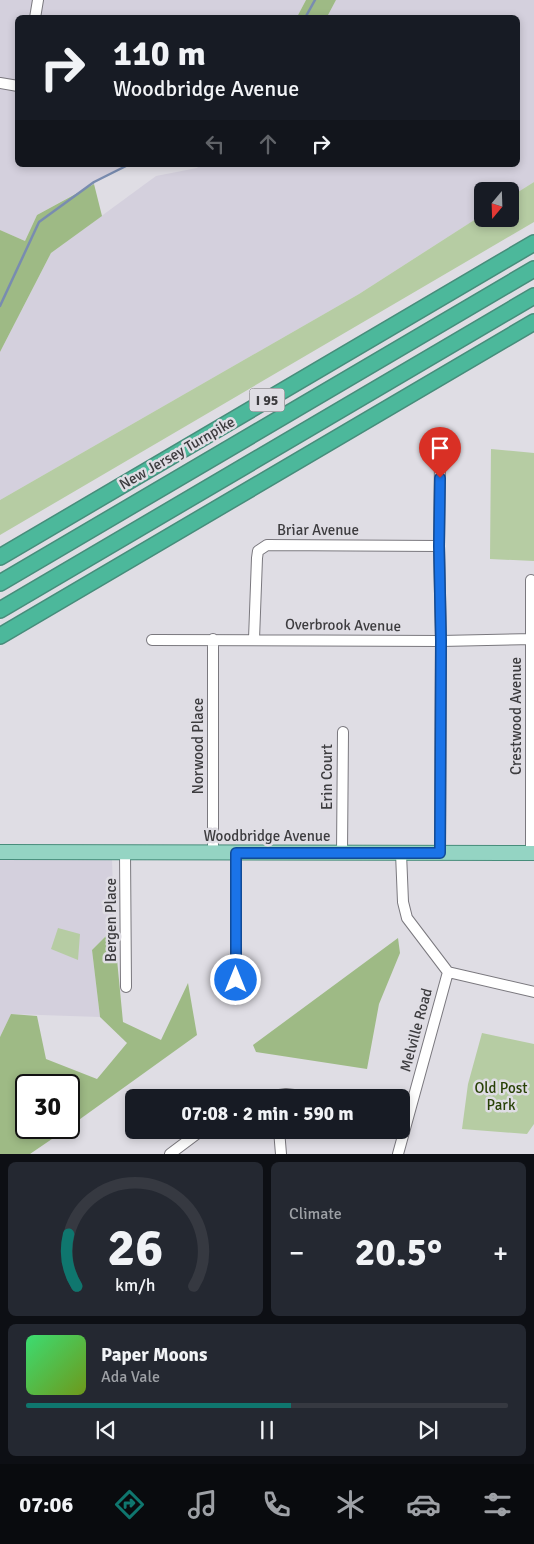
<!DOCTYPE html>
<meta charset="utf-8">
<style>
:root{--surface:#171b24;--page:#242831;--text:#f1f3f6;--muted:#9ea1a6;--line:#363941;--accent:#0f766e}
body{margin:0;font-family:Signika,sans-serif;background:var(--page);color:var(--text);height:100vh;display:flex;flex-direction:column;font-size:19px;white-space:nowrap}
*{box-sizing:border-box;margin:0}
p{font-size:16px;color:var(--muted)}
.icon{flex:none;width:28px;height:28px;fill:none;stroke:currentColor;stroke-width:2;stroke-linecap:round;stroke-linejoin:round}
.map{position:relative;height:1154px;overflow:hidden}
.panel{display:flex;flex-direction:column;gap:8px;padding:8px;background:#0d0f14;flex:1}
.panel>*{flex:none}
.guide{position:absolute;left:15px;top:15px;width:505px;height:152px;border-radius:8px;box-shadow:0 2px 8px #0003;background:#171b24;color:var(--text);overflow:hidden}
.needle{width:32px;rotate:199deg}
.tools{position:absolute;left:474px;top:182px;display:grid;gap:10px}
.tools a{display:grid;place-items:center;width:45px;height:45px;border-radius:8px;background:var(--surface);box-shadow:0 2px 8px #0003;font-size:25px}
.speed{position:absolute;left:15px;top:1074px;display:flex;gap:10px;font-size:25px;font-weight:700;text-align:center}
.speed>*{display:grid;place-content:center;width:65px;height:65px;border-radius:50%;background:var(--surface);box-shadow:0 2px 8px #0003;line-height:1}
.speed .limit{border:2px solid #111;border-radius:8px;background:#fff;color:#111}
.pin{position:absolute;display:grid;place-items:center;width:42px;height:42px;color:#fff;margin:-51px -21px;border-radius:50% 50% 50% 0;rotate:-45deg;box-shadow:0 0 5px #0007}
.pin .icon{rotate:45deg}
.me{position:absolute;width:55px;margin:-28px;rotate:0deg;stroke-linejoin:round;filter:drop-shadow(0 0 4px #0008)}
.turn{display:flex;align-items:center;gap:18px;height:105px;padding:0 15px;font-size:22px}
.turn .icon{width:65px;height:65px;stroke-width:2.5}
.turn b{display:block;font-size:35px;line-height:42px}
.lanes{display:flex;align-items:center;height:48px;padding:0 15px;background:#0003;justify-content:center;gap:25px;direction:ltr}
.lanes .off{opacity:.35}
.big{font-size:38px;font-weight:700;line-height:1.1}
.panel .card{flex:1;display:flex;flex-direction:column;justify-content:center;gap:8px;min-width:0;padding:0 18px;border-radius:8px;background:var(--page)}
.panel .dial{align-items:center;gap:0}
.dial svg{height:130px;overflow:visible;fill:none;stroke:var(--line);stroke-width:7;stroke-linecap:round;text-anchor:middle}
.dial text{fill:var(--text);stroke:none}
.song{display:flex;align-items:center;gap:15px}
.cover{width:60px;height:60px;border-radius:8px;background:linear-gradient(135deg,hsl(140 70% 55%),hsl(80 70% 35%))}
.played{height:5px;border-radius:2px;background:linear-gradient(90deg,var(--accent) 55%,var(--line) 55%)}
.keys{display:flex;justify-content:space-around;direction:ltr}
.heat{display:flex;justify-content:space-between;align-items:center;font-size:28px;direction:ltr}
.panel .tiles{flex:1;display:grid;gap:8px;grid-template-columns:1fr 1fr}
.card:last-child{grid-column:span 2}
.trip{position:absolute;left:125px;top:1089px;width:285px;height:50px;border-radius:8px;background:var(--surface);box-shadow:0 2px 8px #0003;font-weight:700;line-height:50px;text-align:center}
.menu{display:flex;height:80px;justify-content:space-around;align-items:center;background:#090b0e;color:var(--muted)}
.menu .icon{width:35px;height:35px}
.menu .current{color:var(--accent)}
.menu b{font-size:22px;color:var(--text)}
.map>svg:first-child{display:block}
.built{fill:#d4d0dd}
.green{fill:#b6cca3}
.forest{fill:#9eba85}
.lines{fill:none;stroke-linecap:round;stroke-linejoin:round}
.stream{stroke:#798cb0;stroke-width:2.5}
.minor-casing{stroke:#7a787e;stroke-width:12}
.major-casing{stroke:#478d7b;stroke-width:16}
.highway-casing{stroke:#478d7b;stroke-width:18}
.minor{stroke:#fff;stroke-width:10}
.major{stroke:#94d4c3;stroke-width:14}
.highway{stroke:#4cb89b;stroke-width:15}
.route-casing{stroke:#114b97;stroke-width:12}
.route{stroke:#1a73e8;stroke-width:9}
.labels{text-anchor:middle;stroke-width:5;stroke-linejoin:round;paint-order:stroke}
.shield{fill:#dfdde4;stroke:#6e6c70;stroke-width:1}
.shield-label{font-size:14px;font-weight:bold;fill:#3d3c3f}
.street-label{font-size:15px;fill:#3d3c3f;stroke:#dfdde4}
.park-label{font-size:15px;fill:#284106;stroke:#dfdde4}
</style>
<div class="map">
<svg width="534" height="1154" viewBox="0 0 534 1154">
<rect width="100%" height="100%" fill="#dfdde4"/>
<path class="built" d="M 0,0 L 306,0 L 297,17 L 18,18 L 18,165 L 127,165 L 37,215 L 25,241 L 0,230 Z
M 336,0 L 534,0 L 534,182 L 510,197 L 510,191 L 482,191 L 482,215 L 359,294 L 0,500 L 0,352 L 51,253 L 156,176 L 197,168 L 200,165 L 518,165 L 518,18 L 327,17 Z
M 0,857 L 112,858 L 114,928 L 92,950 L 100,1017 L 11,1014 L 0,1037 Z"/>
<path class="green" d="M 534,182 L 534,222 L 0,535 L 0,500 L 359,294 L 482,215 L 482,219 L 510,219 L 510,197 Z
M 491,449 L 534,453 L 534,561 L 490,559 Z
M 58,928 L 80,934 L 78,960 L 51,949 Z
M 482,1033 L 534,1044 L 534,1124 L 527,1134 L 462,1129 L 468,1084 Z"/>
<path class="forest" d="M 306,0 L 336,0 L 327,17 L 297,17 Z
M 94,184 L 102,216 L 51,253 L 0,352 L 0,230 L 25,241 L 37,215 Z
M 114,928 L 123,1022 L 161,1040 L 188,983 L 197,1035 L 69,1127 L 69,1085 L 26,1085 L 26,1128 L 68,1128 L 30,1154 L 0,1154 L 0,1037 L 11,1014 L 37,1016 L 46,1059 L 97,1079 L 127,1043 L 100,1017 L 92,950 Z
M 398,938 L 400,953 L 379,1004 L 367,1069 L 256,1052 L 253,1045 Z"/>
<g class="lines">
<path class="stream" d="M 305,18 L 315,0
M 0,306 L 39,222 L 94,182 L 128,165"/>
<defs>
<path id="minor" d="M 35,18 L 38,0
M 0,83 L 18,86
M 440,460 L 439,546 L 441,641 L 440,853
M 254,639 L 257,558 L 258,551 L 267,545 L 439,546
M 152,640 L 441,641 L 534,639
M 125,853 L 126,987
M 213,853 L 213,639
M 236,853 L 236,999
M 342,853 L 343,732
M 401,853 L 403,902 L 407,918 L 448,972 L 534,992
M 531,853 L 531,580
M 260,1098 L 286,1094 L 318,1098
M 279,1130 L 281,1154
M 170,1154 L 202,1130
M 398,1154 L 448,972"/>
<path id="major" d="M 0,852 L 534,853"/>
<path id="highway" d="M 0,557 L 534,243
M 0,583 L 534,269
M 0,610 L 534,296
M 0,636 L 534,322"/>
</defs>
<use href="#minor" class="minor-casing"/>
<use href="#major" class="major-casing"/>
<use href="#highway" class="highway-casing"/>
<use href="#minor" class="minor"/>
<use href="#major" class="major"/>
<use href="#highway" class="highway"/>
</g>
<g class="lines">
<defs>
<path id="route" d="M 236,980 L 236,853 L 440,853 L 441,641 L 439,546 L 440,478"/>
</defs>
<use href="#route" class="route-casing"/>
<use href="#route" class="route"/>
</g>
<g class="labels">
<rect class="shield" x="249.5" y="388.5" width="35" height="23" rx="4"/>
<g class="shield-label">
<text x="267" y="405">I 95</text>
</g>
<g class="street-label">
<text transform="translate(177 453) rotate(-30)" y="5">New Jersey Turnpike</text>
<text x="318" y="535">Briar Avenue</text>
<text transform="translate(343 625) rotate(1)" y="5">Overbrook Avenue</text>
<text transform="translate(516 716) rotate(-90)" y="5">Crestwood Avenue</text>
<text transform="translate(198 746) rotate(-90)" y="5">Norwood Place</text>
<text transform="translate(327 777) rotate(-90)" y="5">Erin Court</text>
<text x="267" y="841">Woodbridge Avenue</text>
<text transform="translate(111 920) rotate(-90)" y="5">Bergen Place</text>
<text transform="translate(416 1030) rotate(-75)" y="5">Melville Road</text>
</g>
<g class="park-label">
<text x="501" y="1093">Old Post<tspan x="501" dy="17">Park</tspan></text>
</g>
</g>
</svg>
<div class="tools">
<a><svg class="needle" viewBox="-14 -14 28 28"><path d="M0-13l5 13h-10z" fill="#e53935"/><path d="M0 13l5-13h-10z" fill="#9ea1a6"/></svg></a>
</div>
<div class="speed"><div class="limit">30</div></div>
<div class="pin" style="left:440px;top:478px;background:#d93025"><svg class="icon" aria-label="arrive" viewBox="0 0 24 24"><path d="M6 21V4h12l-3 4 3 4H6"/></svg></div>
<svg class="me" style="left:236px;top:980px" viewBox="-20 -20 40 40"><circle r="17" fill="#1a73e8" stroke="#fff" stroke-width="3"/><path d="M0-11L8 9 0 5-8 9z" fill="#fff"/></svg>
<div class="trip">07:08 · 2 min · 590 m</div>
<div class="guide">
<div class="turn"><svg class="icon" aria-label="right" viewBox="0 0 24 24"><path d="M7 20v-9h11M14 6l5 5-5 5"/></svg><div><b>110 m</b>Woodbridge Avenue</div></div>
<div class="lanes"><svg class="icon off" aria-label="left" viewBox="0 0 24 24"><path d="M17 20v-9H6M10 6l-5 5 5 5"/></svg><svg class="icon off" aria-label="ahead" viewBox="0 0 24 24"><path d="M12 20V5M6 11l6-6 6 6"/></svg><svg class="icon" aria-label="right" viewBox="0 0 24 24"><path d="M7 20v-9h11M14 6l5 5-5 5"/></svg></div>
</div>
</div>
<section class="panel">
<div class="tiles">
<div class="card dial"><svg viewBox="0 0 100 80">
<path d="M14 69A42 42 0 1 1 86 69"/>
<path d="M14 69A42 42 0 0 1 9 37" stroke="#0f766e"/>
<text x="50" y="56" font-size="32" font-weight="700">26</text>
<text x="50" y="72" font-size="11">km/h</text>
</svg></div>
<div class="card"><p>Climate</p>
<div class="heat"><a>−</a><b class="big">20.5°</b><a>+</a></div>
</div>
<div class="card">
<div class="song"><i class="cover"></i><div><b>Paper Moons</b><p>Ada Vale</p></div></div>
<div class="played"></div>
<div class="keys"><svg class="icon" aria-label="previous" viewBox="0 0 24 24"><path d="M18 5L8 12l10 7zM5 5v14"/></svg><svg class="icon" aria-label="pause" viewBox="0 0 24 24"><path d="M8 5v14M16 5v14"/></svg><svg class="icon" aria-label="next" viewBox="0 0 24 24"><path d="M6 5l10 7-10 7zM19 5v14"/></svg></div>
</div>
</div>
</section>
<nav class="menu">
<b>07:06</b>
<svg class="icon current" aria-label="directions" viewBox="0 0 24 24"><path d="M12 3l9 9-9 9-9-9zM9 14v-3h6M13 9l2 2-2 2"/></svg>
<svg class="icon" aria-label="music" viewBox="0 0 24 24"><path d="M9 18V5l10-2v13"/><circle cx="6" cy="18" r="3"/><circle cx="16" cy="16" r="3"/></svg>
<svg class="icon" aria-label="phone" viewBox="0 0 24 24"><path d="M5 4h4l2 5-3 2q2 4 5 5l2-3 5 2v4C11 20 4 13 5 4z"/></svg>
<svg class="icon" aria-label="climate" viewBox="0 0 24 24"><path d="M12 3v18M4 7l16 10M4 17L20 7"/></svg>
<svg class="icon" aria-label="car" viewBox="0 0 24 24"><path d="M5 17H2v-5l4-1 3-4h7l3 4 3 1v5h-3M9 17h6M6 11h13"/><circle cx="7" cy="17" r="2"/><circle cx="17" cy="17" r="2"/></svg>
<svg class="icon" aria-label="filters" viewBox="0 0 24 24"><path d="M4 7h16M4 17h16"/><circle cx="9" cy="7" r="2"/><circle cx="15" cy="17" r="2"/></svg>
</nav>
